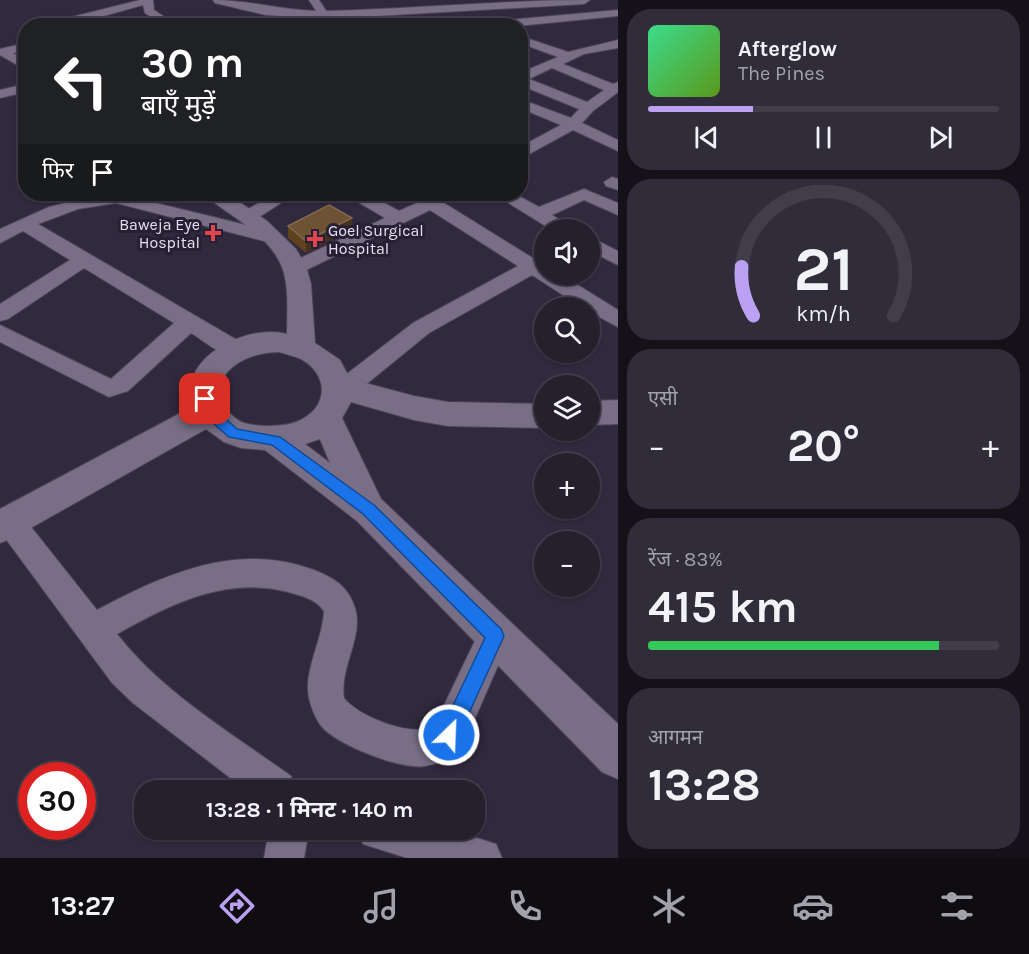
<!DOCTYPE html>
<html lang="hi">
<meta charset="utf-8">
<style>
:root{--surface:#251f2e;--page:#312c3a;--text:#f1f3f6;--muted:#a3a2aa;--line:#423d4a;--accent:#bca0f2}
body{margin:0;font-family:Karla,"Noto Sans Devanagari",sans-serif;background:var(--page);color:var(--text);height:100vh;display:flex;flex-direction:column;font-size:22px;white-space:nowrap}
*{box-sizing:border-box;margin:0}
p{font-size:20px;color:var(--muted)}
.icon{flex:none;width:33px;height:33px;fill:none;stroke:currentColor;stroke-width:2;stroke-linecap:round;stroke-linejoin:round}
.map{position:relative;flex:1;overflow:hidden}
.details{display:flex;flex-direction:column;gap:9px;padding:9px;background:#141119;width:411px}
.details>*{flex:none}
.hud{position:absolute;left:18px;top:18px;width:510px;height:183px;border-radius:24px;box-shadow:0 2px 4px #0004,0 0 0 2px var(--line);background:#202124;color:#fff;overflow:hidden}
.fabs{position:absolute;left:534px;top:219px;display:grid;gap:12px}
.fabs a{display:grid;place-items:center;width:66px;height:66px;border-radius:50%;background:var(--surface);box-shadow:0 2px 4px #0004,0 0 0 2px var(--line);font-size:30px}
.speed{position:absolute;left:18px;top:762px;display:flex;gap:12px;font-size:30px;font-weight:700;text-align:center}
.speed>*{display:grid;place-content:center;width:78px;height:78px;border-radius:50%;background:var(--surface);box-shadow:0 2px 4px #0004,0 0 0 2px var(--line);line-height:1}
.speed .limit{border:9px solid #d22;background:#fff;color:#111}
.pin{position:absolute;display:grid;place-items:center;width:51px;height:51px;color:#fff;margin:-26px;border-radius:12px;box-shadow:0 3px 9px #0006}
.me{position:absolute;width:66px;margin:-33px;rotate:24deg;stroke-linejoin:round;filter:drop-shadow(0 0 4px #0008)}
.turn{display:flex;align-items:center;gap:21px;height:126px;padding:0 24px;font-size:27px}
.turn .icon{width:78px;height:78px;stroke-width:2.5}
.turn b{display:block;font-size:42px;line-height:51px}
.then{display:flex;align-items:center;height:57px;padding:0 24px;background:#0003;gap:12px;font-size:22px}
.big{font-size:45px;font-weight:700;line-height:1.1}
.details .widget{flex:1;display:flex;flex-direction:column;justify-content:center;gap:9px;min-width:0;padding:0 21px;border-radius:24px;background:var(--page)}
.details .dial{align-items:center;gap:0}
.dial svg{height:156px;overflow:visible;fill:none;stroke:var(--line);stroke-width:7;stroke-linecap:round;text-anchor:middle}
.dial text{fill:var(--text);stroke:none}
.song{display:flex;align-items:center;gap:18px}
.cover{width:72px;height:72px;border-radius:9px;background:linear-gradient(135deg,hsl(150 70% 55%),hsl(90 70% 35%))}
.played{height:6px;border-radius:3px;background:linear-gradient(90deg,var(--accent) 30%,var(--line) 30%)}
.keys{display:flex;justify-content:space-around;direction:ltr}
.heat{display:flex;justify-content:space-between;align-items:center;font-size:33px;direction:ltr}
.charge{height:9px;border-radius:4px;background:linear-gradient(90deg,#34c759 83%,var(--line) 0)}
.trip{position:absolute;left:134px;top:780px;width:351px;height:60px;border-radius:24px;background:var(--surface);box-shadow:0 2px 4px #0004,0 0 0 2px var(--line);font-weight:700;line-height:60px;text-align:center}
.tab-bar{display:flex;height:96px;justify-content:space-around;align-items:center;background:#0f0c12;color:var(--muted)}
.tab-bar .icon{width:42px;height:42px}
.tab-bar .active{color:var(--accent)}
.tab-bar b{font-size:27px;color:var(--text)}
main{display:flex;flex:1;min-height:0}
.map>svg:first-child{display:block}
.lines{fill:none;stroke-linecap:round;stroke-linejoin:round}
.minor-casing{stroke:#4e4758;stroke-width:2}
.tertiary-casing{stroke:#4e4758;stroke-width:2}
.minor{fill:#786f86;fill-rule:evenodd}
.tertiary{fill:#786f86;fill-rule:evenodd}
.wall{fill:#5e411d}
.shaded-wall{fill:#463020}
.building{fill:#6d5233;stroke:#806850;stroke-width:1.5}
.route{fill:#1a73e8;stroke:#114b97;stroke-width:1.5}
.health-dot{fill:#e0444e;stroke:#271f33;stroke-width:2}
.labels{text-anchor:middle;stroke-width:6;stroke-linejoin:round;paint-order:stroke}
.far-poi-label{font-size:16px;fill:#e5e0ed;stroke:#271f33;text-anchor:end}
</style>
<main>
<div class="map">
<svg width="618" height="858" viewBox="0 0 618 858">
<rect width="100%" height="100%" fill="#31293d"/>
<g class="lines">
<defs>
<path id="minor" d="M 140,0 L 153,0 L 154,10 L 178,26 L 165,26 L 145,13 L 143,5 L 68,26 L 55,24 L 60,20 Z
M 309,0 L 319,0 L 329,15 L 328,17 L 320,17 Z
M 362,10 L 394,24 L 395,26 L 380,26 L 358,15 L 357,13 Z
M 618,10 L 618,16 L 518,26 L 492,24 L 498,21 Z
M 520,36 L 568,52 L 618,40 L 618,48 L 584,54 L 563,64 L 613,84 L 618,82 L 618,92 L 593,111 L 582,123 L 618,140 L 618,151 L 573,130 L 520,159 L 520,147 L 561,125 L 520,108 L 520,99 L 571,118 L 579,109 L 520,85 L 520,73 L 558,57 L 520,43 ZM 552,68 L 604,90 L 587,102 L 529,79 Z
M 26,43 L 26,50 L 13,53 L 26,60 L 26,70 L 0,55 L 0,49 Z
M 26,84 L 26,92 L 0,98 L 0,90 Z
M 612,177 L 618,179 L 618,190 L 606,186 L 604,182 Z
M 584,189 L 618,203 L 618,215 L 584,200 L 552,215 L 575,230 L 552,230 L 494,194 L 515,194 L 539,207 Z
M 102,194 L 119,194 L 279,233 L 281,237 L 279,241 L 272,243 L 116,203 L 78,209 L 38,224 L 244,344 L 247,350 L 244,356 C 226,361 206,342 191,333 L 128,391 L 109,397 L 0,342 L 0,325 L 111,379 L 174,323 L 84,268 L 8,319 L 0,321 L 0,304 L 70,260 L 23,231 L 0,243 L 0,229 L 49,207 Z
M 275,194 L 295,194 L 253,221 L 241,221 L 238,217 L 241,213 Z
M 349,194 L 368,194 L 399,211 L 437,194 L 458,194 L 456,198 L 444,203 L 544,265 L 544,274 L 560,274 L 618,310 L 618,327 L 590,312 L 590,308 L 583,308 L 532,275 L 429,333 L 353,395 L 344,398 L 335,395 L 332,389 L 335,383 L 413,323 L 518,266 L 430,210 L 302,272 L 288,272 L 285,268 L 288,264 L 385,218 L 351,198 Z
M 590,237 L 618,251 L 618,265 L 590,251 Z
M 10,509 L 20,513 L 97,610 C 165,574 237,541 314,570 C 334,578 348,586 355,608 C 364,637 339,668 344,698 C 357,715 402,733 424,729 C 429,729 432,725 436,722 L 483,624 L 495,620 L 507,624 L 511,636 L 462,748 C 452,756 438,764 425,766 C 401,770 338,745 322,727 C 316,720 311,707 309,698 C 303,672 323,639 324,611 C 316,599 302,596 288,592 C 225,576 171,604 117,634 C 163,693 231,733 291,776 L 296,790 L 246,790 L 133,703 L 112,683 L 0,531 L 0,513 Z
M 269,830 L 309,830 L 304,858 L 264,858 Z
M 357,830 L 451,830 L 496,844 L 502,858 L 407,858 L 363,844 Z"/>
<path id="tertiary" d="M 213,0 C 251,0 287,12 326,11 C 414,9 502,0 590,0 L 584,4 L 324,19 L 266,15 L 215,3 Z
M 205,194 L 228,194 L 267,221 L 296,249 L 306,266 L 311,284 L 315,343 L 340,360 L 350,379 L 414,396 L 448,402 L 544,404 L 544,428 L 448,426 L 414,420 L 351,402 L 342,418 L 381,499 L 618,724 L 618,779 L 602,772 L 357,521 L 265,450 L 241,448 L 224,442 L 206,429 L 13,538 L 0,543 L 0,509 L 192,407 C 176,358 247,323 287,334 C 287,314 289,293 284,273 C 275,239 234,218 208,198 ZM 279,352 C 286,354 294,356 301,359 C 331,376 328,410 296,422 C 282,427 259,427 244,423 C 237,421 228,412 223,406 C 209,370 249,352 279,352 ZM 320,439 L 330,463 L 305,444 Z
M 618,400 L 618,424 L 590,425 L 590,401 Z"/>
</defs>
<use href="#minor" class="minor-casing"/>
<use href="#tertiary" class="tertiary-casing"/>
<use href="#minor" class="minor"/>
<use href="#tertiary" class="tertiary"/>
</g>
<path class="wall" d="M 352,218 L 351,230 L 306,253 L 288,238 L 288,226 Z"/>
<path class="shaded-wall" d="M 352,218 L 351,230 L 306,253 L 306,241 Z"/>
<path class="building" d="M 329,205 L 352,218 L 306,241 L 288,226 Z"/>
<path class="route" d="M 205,394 L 210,396 L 216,410 L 237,429 L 280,437 L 374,505 L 501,629 L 504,636 L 456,742 L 449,745 L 442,742 L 439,735 L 485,638 L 363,514 L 272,445 L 229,437 L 205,416 L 199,399 Z"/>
<g class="health-dot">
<path d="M210 224h6v6h6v6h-6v6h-6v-6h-6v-6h6z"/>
<path d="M312 230h6v6h6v6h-6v6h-6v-6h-6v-6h6z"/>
</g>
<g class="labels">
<g class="far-poi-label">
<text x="200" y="230">Baweja Eye<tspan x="200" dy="18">Hospital</tspan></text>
<text x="328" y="236" text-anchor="start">Goel Surgical<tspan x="328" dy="18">Hospital</tspan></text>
</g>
</g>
</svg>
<div class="fabs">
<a><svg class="icon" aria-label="sound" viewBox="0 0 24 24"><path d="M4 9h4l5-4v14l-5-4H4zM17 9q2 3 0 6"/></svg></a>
<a><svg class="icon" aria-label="search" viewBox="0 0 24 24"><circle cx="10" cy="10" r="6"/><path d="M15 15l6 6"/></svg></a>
<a><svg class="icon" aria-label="layers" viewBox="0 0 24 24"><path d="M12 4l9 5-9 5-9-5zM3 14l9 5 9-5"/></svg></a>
<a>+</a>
<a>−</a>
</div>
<div class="speed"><div class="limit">30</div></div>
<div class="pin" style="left:205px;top:399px;background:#d93025"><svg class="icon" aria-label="arrive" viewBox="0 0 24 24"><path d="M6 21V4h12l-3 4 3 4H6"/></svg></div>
<svg class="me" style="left:449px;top:735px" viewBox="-20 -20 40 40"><circle r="17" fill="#1a73e8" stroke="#fff" stroke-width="3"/><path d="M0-11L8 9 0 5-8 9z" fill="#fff"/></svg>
<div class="trip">13:28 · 1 मिनट · 140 m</div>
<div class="hud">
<div class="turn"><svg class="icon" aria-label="left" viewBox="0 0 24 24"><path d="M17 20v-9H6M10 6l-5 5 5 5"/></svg><div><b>30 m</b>बाएँ मुड़ें</div></div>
<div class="then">फिर<svg class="icon" aria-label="arrive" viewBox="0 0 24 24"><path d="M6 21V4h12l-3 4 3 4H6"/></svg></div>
</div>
</div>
<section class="details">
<div class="widget">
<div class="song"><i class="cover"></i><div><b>Afterglow</b><p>The Pines</p></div></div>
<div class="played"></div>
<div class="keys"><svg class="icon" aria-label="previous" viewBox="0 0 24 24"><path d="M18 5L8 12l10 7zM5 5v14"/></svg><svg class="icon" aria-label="pause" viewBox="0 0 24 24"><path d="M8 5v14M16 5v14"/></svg><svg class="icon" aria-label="next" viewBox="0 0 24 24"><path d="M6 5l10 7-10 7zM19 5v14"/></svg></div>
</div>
<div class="widget dial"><svg viewBox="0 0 100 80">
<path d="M14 69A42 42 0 1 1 86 69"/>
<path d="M14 69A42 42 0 0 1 8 44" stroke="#bca0f2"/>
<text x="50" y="56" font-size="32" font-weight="700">21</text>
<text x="50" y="72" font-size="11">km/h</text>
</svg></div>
<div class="widget"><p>एसी</p>
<div class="heat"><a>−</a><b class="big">20°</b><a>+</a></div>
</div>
<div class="widget"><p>रेंज · 83%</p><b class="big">415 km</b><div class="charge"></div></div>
<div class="widget"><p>आगमन</p><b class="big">13:28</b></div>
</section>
</main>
<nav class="tab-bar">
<b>13:27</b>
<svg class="icon active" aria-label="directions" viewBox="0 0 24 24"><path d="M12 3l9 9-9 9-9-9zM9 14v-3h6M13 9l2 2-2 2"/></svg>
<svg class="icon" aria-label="music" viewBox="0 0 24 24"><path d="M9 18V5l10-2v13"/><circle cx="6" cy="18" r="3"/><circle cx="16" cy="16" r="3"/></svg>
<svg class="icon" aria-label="phone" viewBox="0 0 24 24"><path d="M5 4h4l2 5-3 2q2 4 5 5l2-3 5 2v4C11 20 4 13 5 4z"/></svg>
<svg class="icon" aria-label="climate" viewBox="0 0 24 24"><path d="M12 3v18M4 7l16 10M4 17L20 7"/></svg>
<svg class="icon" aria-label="car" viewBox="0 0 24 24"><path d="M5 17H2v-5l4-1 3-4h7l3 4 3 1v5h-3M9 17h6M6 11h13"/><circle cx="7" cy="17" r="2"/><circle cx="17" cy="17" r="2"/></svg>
<svg class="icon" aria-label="filters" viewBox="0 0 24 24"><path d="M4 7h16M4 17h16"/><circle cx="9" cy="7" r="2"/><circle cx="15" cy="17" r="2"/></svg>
</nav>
